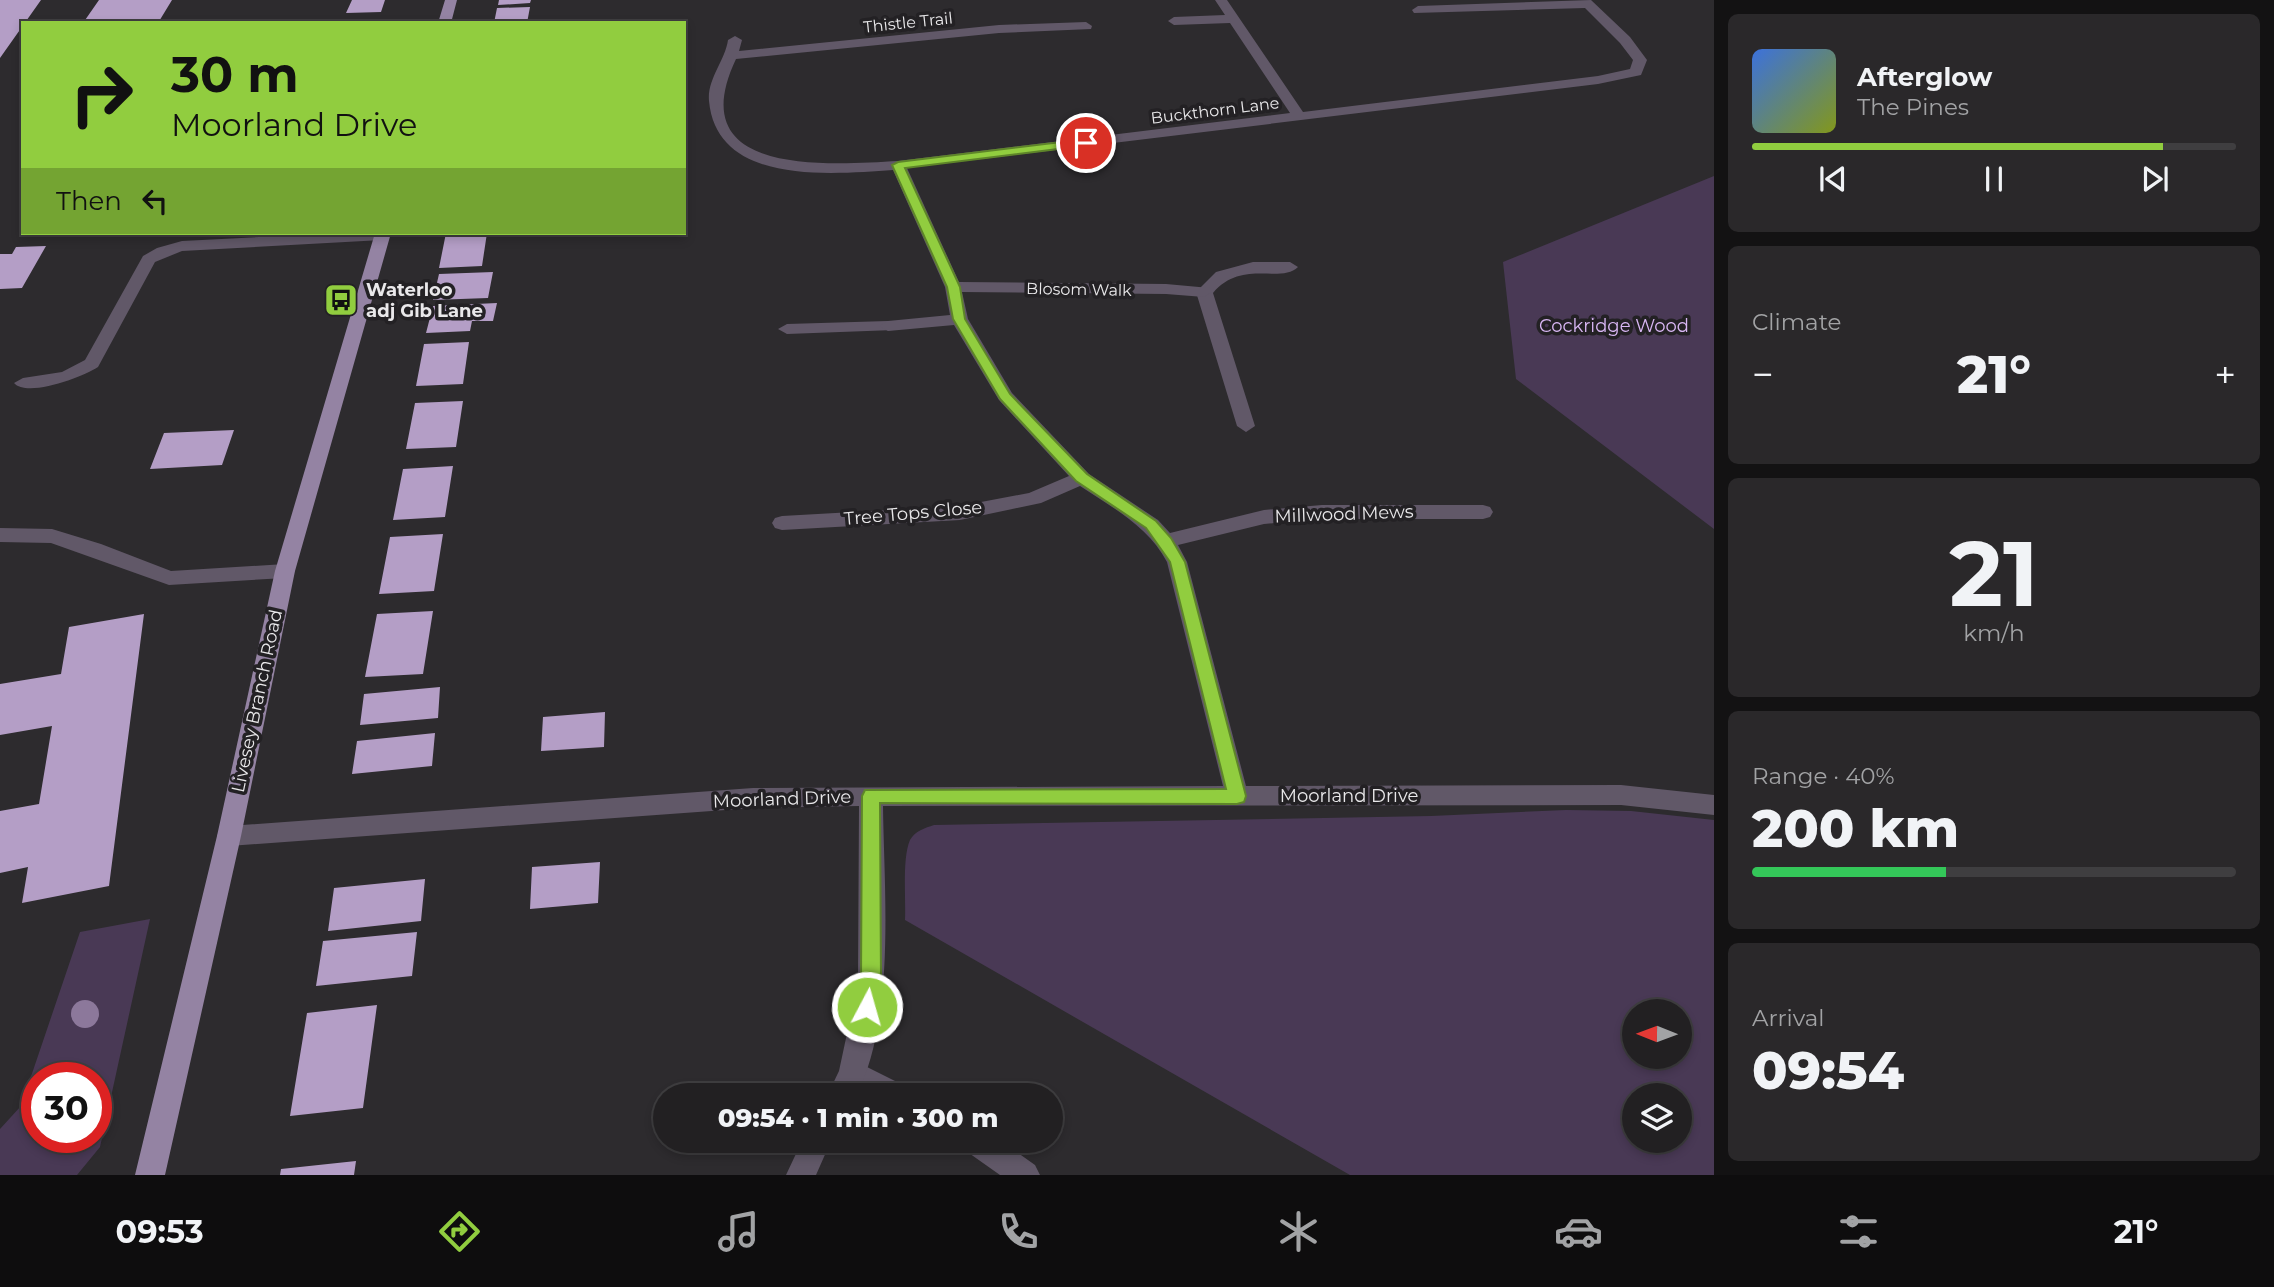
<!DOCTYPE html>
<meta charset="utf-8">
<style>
:root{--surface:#222022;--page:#2a282a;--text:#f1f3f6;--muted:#a2a3a5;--line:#3f3e40;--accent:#91cd3f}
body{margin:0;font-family:Montserrat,sans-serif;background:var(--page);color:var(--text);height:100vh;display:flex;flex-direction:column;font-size:26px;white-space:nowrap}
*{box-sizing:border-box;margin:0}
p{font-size:23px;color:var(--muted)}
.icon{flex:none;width:38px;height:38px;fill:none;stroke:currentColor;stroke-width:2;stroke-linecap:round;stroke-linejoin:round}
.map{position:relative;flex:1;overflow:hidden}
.side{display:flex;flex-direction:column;gap:14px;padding:14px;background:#131213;width:560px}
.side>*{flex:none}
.top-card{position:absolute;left:21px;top:21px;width:665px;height:214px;border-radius:0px;box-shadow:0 4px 10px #0003,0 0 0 2px var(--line);background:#91cd3f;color:#111;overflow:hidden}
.needle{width:46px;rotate:271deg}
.tools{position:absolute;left:1622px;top:999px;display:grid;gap:14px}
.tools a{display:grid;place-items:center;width:70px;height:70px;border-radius:50%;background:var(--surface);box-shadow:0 4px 10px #0003,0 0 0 2px var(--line);font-size:35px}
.speed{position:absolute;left:21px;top:1062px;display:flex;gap:14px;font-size:35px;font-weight:700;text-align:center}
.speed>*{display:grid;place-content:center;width:91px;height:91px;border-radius:50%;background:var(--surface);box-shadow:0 4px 10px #0003,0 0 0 2px var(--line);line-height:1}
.speed .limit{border:10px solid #d22;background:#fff;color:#111}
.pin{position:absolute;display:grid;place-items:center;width:60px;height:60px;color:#fff;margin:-30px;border:4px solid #fff;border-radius:50%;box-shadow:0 2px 7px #0007}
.me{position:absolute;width:77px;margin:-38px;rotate:6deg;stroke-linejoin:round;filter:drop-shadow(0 0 5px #0008)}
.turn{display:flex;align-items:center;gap:24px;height:147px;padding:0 35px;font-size:32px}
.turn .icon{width:91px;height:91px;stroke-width:2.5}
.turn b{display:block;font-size:49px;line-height:60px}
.then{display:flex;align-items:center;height:66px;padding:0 35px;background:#0003;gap:14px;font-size:26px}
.big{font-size:52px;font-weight:800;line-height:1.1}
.side .tile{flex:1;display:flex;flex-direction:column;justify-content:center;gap:10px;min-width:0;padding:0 24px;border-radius:10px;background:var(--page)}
.side .dial{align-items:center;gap:0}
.dial b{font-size:91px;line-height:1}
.song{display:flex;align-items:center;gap:21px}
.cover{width:84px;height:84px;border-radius:10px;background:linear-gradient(135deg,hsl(220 70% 55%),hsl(70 70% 35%))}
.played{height:7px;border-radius:4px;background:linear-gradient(90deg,var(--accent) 85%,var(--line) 85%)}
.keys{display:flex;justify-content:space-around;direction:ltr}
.heat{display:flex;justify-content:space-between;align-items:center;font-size:38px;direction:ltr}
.charge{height:10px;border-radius:5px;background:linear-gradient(90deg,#34c759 40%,var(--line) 0)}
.trip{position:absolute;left:653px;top:1083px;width:410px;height:70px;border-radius:35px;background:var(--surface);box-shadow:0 4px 10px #0003,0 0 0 2px var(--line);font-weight:800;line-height:70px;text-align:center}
.tab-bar{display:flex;height:112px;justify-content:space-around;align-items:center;background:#0e0d0e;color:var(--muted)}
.tab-bar .icon{width:49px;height:49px}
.tab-bar .on{color:var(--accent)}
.tab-bar b{font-size:32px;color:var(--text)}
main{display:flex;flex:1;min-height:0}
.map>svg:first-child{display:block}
.green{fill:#493955;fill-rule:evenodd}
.building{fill:#b49ec6}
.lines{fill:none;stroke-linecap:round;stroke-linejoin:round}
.service{fill:#615868;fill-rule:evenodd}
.minor{fill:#615868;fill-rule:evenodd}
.primary{fill:#9483a3;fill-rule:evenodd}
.tree{fill:#8c789b}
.route{fill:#91cd3f;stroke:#5e8529;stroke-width:2}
.labels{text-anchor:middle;stroke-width:7;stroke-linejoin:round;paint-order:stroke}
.far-street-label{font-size:16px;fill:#e9e8ea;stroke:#232124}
.poi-label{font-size:18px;font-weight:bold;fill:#e9e8ea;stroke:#232124;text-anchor:start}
.park-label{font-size:18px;fill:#d9b7f4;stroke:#232124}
.street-label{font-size:18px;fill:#e9e8ea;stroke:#232124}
</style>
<main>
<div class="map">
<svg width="1714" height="1175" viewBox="0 0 1714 1175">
<rect width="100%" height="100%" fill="#2d2b2e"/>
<path class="green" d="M 1714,176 L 1714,529 L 1516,379 L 1503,262 Z
M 1566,810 L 1631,811 L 1714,820 L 1714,1175 L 1350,1175 L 905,920 C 906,899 902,858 910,840 C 915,831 925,828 934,825 L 1431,816 ZM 1634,1012 L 1680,1012 L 1680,1057 L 1634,1057 ZM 1634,1096 L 1680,1096 L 1680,1141 L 1634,1141 Z
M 150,919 L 100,1147 L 77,1175 L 0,1175 L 0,1129 L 21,1106 L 80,932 ZM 96,1078 L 96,1138 L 37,1138 L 37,1078 Z"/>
<path class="building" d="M 0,0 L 41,0 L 0,58 Z
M 99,0 L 172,0 L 158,23 L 83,23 Z
M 352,0 L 385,0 L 381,12 L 346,13 Z
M 499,0 L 531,0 L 530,3 L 498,5 Z
M 530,7 L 527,23 L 494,23 L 497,8 Z
M 446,233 L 487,233 L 482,266 L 439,268 Z
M 46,246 L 22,288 L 0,289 L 0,254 L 12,254 L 16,247 Z
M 493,272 L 488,298 L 433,300 L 439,274 Z
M 497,303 L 493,321 L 472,321 L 470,331 L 426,333 L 433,306 Z
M 469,342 L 463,384 L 416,386 L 424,344 Z
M 463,401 L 456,447 L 406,449 L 415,403 Z
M 234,430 L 222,465 L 150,469 L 164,433 Z
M 453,466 L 445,517 L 393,520 L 403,469 Z
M 443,534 L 434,591 L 379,594 L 390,537 Z
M 433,611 L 423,674 L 365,677 L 377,614 Z
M 144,614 L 109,886 L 22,903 L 28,867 L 0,873 L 0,811 L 39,804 L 52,726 L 0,735 L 0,684 L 61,674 L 69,627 Z
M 440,687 L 438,718 L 360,725 L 364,694 Z
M 605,712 L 604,747 L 541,751 L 543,717 Z
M 435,733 L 432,766 L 352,774 L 357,741 Z
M 600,862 L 598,903 L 530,909 L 532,867 Z
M 425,879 L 421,921 L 328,931 L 334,888 Z
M 417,932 L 412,976 L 316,986 L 323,941 Z
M 377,1005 L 363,1108 L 290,1116 L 307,1013 Z
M 356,1161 L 354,1175 L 280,1175 L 281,1169 Z"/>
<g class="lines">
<path class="service" d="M 336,233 L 388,233 L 390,235 L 382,240 L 182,251 L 155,262 L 98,367 C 83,377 27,398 14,383 L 23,378 L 62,372 L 85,360 L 143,256 L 157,248 L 182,241 Z
M 1253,262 L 1290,262 L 1298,267 C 1281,284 1242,259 1213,293 L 1255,426 L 1246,432 L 1237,426 L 1196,292 L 1216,272 Z
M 888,321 L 897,326 L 894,330 L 787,334 L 778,329 L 787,324 Z
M 853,1060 L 907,1087 L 911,1096 C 886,1096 851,1100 839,1073 L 843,1064 Z
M 962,1141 L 1001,1141 L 1035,1165 L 1040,1175 L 1000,1175 L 966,1151 Z"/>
<path class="minor" d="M 1215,0 L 1227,0 L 1303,112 L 1598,76 L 1630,69 L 1633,60 L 1620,43 L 1585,8 L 1414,13 L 1412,10 L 1418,6 L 1591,0 L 1630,37 L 1647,60 L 1641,75 L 1598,84 L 907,168 L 959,282 L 1166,284 L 1210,288 L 1212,292 L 1204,297 L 1166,294 L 962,292 L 968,319 L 1012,393 L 1089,474 L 1158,520 L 1170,533 L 1264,510 L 1322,505 L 1483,505 L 1490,507 L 1493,512 L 1490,517 L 1483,519 L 1322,519 L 1264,524 L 1178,545 L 1187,562 L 1246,786 L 1621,785 L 1714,795 L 1714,815 L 1621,805 L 883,806 C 884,892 896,1018 856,1096 L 827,1096 L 839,1071 L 858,982 L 859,806 L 753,808 L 229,846 L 220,843 L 217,836 L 220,829 L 229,826 L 753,788 L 1223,786 L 1167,562 C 1148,526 1113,508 1080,486 L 1041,503 L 960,520 L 782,530 L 775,528 L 772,523 L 775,518 L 782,516 L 960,506 L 1029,493 L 1069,476 L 999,400 L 954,325 L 888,331 L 879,326 L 888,321 L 950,315 L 945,287 L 893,170 C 831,174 717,186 709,101 C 707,79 725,61 728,40 L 735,36 L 742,40 L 739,51 L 999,25 L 1086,22 L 1092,26 L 1091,29 L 999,33 L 736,59 C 680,177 827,165 898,161 L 1290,113 L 1230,23 L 1174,25 L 1168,21 L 1174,17 L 1225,15 Z
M 0,528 L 52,529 L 101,544 L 171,571 L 285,564 L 292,566 L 295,571 L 292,576 L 285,578 L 169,585 L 51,543 L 0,542 Z
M 802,1141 L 831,1141 L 816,1175 L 786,1175 Z"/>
<path class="primary" d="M 445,0 L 457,0 L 451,23 L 438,23 Z
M 375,233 L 391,233 L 295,571 L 241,836 L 165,1175 L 135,1175 L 217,836 L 275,571 Z"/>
</g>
<circle class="tree" cx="85" cy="1014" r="14"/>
<path class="route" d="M 1086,139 L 1091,143 L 1090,145 L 905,168 L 960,287 L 965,319 L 1010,394 L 1087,474 L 1156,521 L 1171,538 L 1185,562 L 1246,796 L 1244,802 L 1237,804 L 880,803 L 881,982 L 875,1013 L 867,1016 L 860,1013 L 857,1007 L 861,982 L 862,796 L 865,790 L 1226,789 L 1170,562 L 1146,528 L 1076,481 L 1000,399 L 953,319 L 947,287 L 892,165 L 898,162 Z"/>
<defs>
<symbol id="bus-square" viewBox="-11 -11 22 22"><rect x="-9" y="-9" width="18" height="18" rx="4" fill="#91cd3f" stroke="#232124"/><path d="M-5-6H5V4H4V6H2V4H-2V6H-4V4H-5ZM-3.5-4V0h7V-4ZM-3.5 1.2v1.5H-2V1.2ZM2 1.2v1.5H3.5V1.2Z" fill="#111"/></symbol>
</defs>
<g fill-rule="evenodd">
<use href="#bus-square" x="322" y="281" width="38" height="38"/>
</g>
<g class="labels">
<g class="far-street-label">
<text transform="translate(908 22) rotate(-6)" y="6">Thistle Trail</text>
<text transform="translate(1215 110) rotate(-7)" y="6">Buckthorn Lane</text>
<text transform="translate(1079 289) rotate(1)" y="6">Blosom Walk</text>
</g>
<g class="poi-label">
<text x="366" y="296">Waterloo<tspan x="366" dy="21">adj Gib Lane</tspan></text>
</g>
<g class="park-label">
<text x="1614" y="332">Cockridge Wood</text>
</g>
<g class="street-label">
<text transform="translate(913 513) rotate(-5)" y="6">Tree Tops Close</text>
<text transform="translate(1344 514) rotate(-2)" y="6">Millwood Mews</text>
<text transform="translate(257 701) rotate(-78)" y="6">Livesey Branch Road</text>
<text x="1349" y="802">Moorland Drive</text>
<text transform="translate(782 799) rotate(-2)" y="6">Moorland Drive</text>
</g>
</g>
</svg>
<div class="tools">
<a><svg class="needle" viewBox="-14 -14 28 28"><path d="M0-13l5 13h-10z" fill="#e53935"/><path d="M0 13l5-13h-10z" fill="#a2a3a5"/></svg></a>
<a><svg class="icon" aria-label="layers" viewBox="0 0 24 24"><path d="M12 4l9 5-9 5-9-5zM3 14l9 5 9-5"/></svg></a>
</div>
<div class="speed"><div class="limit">30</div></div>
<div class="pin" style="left:1086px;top:143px;background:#d93025"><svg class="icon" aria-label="arrive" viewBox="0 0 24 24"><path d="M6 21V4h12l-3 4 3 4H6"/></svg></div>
<svg class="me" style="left:867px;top:1007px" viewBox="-20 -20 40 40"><circle r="17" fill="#91cd3f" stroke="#fff" stroke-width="3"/><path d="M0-11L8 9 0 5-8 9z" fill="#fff"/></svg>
<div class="trip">09:54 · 1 min · 300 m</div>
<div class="top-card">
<div class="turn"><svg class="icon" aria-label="right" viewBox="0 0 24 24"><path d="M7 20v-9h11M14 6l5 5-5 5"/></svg><div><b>30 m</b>Moorland Drive</div></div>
<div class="then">Then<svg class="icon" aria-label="left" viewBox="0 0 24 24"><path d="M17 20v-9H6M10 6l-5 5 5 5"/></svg></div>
</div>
</div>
<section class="side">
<div class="tile">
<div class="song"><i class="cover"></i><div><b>Afterglow</b><p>The Pines</p></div></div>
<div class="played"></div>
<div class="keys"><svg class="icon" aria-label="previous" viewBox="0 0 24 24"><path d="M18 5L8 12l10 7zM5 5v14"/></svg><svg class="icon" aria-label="pause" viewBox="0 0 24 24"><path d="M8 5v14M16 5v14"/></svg><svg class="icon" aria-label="next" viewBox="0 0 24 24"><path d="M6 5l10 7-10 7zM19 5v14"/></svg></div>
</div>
<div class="tile"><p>Climate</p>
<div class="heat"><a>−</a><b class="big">21°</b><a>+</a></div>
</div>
<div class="tile dial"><b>21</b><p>km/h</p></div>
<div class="tile"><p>Range · 40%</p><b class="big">200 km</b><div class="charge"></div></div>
<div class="tile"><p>Arrival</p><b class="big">09:54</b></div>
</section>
</main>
<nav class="tab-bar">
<b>09:53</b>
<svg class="icon on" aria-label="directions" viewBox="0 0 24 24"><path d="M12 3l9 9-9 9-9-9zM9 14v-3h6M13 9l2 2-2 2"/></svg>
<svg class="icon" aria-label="music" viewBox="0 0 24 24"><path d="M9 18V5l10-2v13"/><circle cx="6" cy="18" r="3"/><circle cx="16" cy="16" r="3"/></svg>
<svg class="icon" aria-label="phone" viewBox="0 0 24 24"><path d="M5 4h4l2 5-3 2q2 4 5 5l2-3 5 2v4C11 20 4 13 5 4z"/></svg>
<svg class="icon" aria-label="climate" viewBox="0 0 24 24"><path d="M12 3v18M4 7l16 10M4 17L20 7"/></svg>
<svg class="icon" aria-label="car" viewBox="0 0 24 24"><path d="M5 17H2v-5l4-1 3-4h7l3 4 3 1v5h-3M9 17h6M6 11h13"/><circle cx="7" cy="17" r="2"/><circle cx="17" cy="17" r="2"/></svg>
<svg class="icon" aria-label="filters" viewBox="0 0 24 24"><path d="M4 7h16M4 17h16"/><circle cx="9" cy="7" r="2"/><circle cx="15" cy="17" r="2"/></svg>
<b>21°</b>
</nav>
